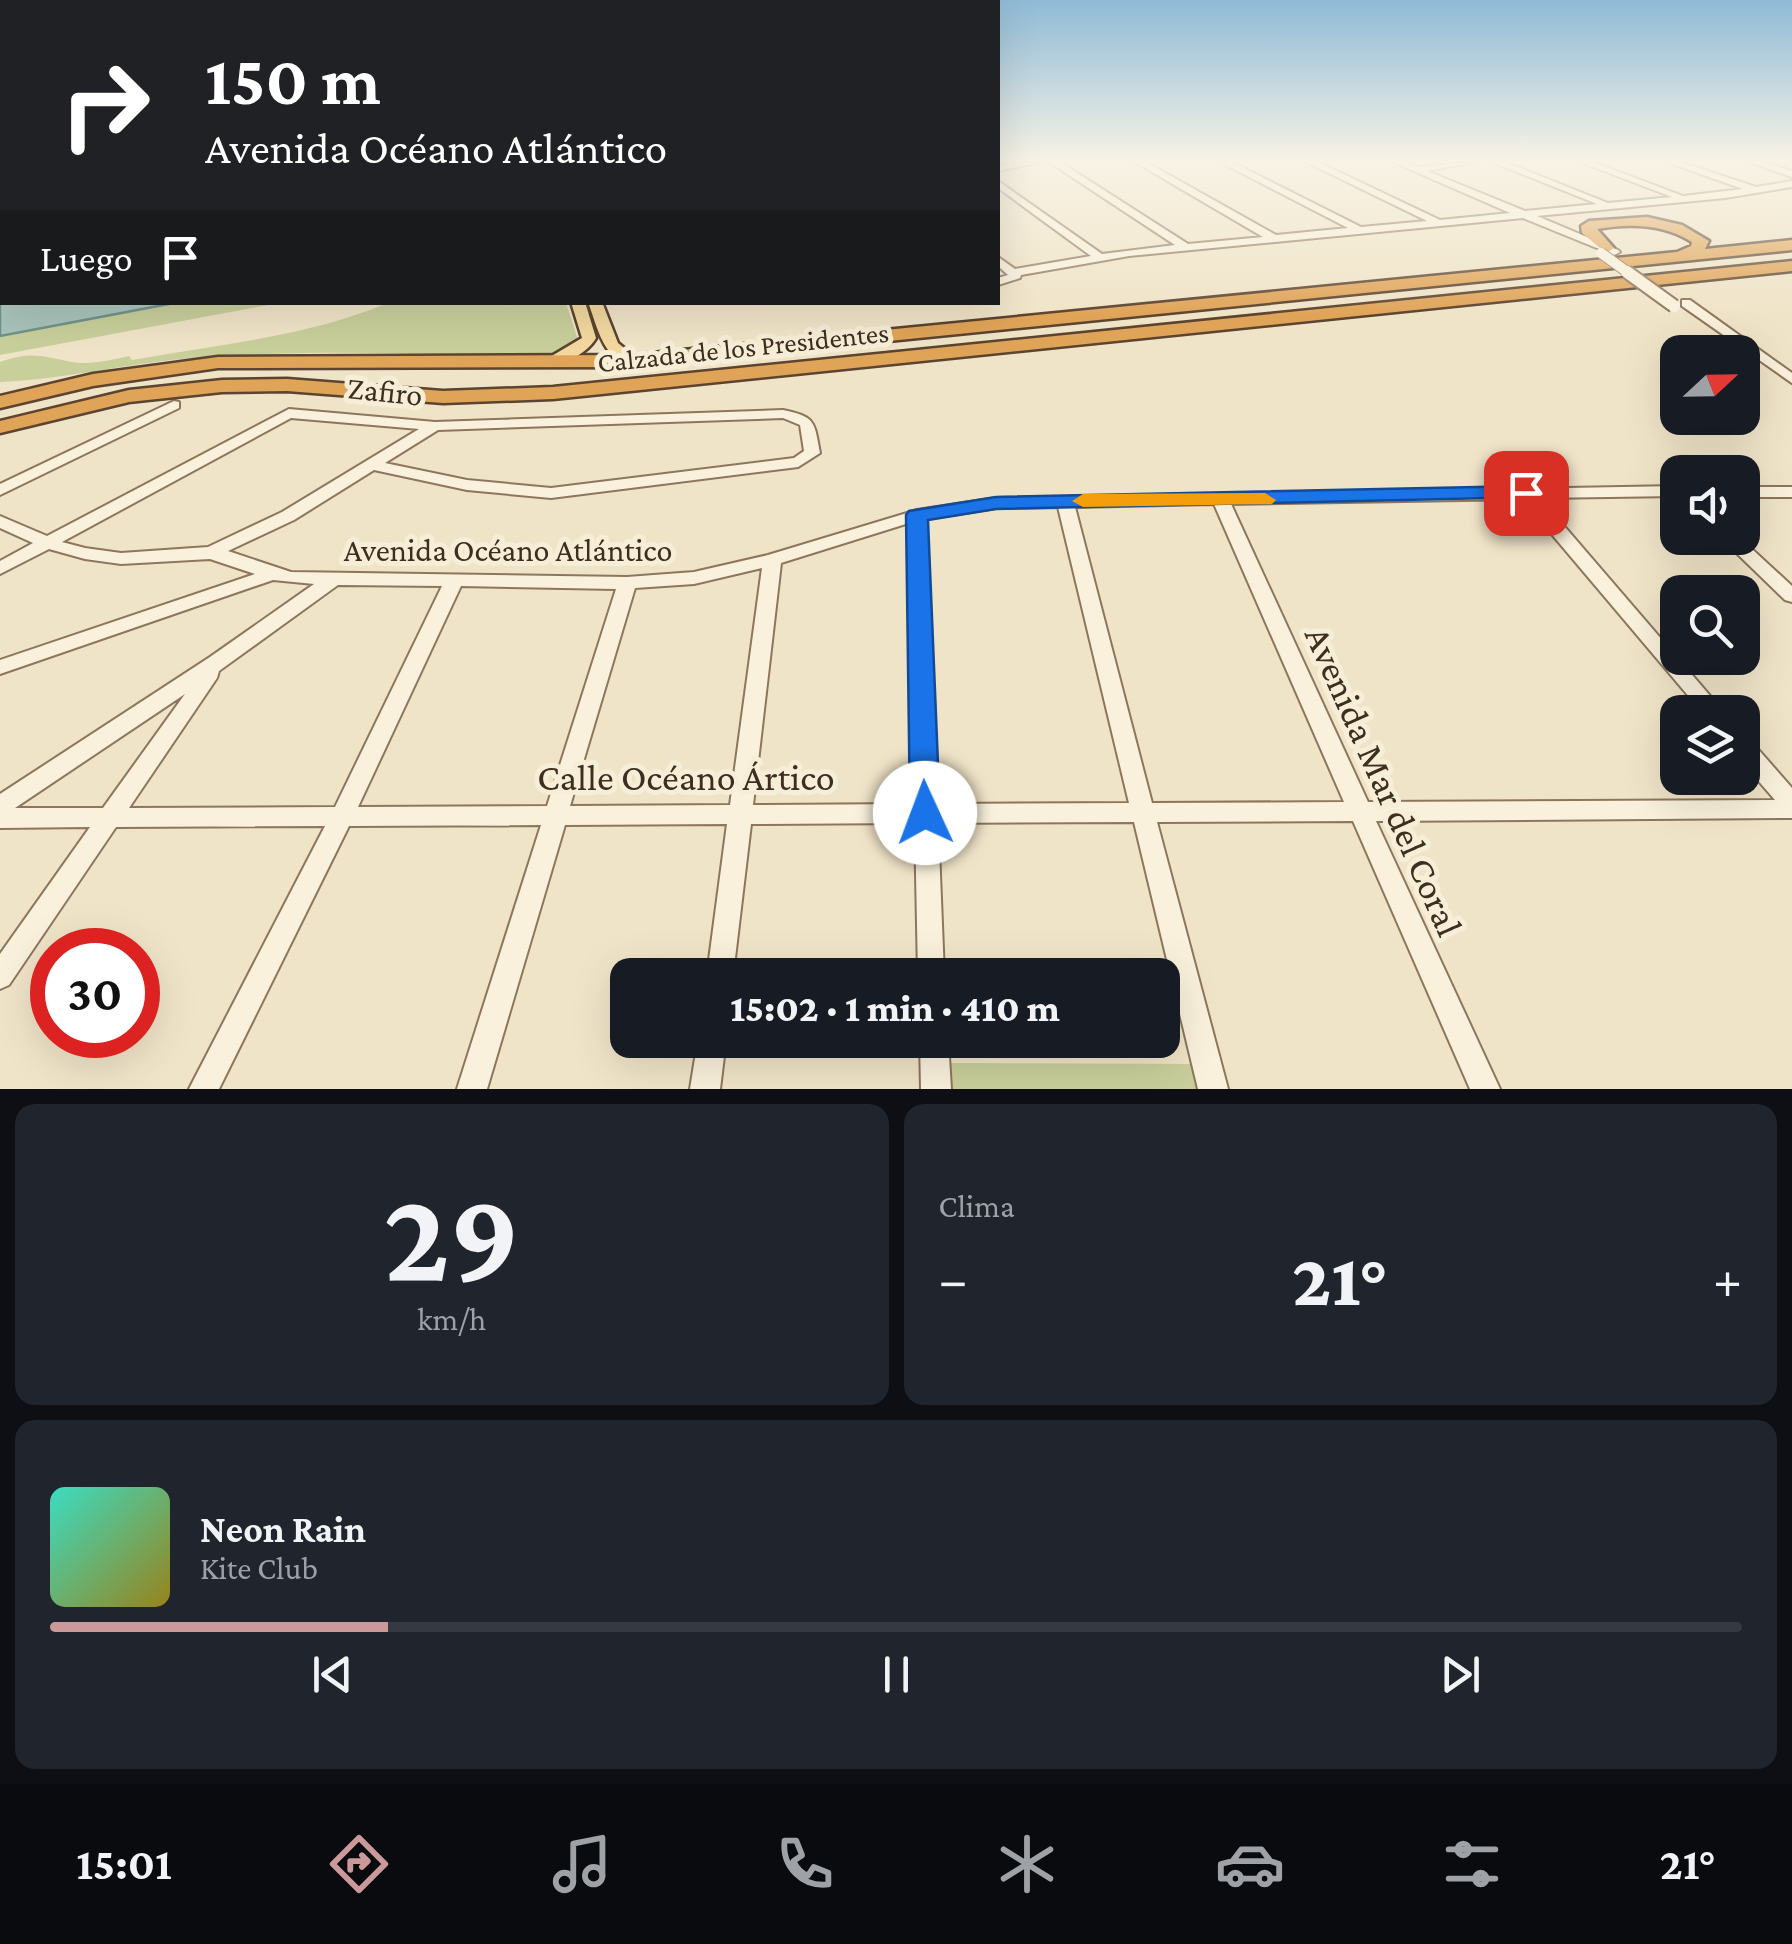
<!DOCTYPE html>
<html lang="es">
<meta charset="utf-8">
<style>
:root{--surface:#171b24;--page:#20242c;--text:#f1f3f6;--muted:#9ea1a6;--line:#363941;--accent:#cc999b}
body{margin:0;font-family:"Crimson Pro",serif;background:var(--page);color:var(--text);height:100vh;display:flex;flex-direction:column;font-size:38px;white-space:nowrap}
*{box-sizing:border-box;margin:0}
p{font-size:32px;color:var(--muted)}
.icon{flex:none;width:55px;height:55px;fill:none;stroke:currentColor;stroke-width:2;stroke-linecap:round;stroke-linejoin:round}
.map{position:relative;height:1089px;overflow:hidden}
.sheet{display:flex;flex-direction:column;gap:15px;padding:15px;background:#0d0f14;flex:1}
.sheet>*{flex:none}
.banner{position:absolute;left:0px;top:0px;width:1000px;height:305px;box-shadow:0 10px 40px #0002;background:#202124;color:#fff;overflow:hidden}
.needle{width:65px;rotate:68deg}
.controls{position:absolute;left:1660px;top:335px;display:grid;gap:20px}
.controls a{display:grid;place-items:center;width:100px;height:100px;border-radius:20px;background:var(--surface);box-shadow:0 10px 40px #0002;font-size:50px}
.speed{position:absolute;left:30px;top:928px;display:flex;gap:20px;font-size:50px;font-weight:700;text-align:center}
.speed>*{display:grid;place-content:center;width:130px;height:130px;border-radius:50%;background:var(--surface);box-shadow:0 10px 40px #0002;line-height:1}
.speed .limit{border:15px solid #d22;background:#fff;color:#111}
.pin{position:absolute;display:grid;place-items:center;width:85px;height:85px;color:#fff;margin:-42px;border-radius:20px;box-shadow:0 5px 15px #0006}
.me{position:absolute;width:110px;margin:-55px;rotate:358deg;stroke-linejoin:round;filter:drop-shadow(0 0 8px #0008)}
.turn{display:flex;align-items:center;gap:35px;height:210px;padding:0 40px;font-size:45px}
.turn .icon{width:130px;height:130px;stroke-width:2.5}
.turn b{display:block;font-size:70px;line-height:85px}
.then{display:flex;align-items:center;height:95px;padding:0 40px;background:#0003;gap:20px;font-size:38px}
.big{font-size:75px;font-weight:800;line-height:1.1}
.sheet .widget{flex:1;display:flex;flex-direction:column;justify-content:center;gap:15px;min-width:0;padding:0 35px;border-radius:20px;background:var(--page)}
.sheet .dial{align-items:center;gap:0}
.dial b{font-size:130px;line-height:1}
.song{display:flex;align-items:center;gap:30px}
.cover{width:120px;height:120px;border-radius:15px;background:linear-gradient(135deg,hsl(170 70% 55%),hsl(50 70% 35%))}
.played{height:10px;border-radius:5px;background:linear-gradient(90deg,var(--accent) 20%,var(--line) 20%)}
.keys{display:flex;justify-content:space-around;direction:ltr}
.heat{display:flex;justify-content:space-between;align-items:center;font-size:55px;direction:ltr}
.sheet .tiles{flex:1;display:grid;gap:15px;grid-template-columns:1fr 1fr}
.widget:last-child{grid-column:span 2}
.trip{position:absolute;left:610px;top:958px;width:570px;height:100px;border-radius:20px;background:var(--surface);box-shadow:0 10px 40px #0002;font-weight:800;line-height:100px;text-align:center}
.tabs{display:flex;height:160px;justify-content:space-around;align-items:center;background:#090b0e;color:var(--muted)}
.tabs .icon{width:70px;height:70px}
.tabs .selected{color:var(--accent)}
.tabs b{font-size:45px;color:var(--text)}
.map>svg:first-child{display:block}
.green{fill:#c9cf9b}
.water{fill:#a9c4bc;stroke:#6f938a;stroke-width:2.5}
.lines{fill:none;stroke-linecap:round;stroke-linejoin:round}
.minor-casing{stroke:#8d765c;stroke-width:4}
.major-casing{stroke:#5b4430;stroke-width:5}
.highway-casing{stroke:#5b4430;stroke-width:5}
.minor{fill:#faf1dc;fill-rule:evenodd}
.major{fill:#f3d9a0;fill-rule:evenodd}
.highway{fill:#e0a458;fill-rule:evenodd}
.minor-bridge-far1-casing{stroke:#8d765c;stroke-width:12;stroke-linecap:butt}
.minor-bridge-casing{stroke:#8d765c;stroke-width:16;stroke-linecap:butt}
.minor-bridge-far1{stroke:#faf1dc;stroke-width:10}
.minor-bridge{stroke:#faf1dc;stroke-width:12}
.route{fill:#1a73e8;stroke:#114b97;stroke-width:2.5}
.slow{fill:#f59e0b}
.labels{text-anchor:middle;stroke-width:10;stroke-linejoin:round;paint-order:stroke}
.far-street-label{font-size:28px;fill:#3d2e20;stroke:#f7eed8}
.street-label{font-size:32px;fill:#3d2e20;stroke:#f7eed8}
.near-street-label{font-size:38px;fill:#3d2e20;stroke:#f7eed8}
</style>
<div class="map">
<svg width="1792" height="1089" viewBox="0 0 1792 1089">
<rect width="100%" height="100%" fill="#f0e4c8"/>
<path class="green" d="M 0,162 L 2,302 L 279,303 L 0,355 Z
M 390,302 L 566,303 L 579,343 L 551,358 C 436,354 321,349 206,357 C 137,361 69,379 0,382 L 0,362 C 32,351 41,356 72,362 C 91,365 111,360 129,356 L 132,360 C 219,344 308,337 390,302 Z
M 934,1063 L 1197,1064 L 1203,1089 L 935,1089 Z"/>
<path class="water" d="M 0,267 L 2,302 L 174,303 L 0,336 Z"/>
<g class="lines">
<defs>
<path id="minor" d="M 1017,162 L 1041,162 L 998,171 L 998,165 Z
M 1049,162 L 1060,162 L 1188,244 L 1263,237 L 1135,162 L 1146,162 L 1276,235 L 1348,228 L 1220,162 L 1232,162 L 1361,227 L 1427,221 L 1306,162 L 1318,162 L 1440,220 L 1510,213 L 1393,162 L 1406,162 L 1417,167 L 1474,162 L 1427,171 L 1525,211 L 1597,204 L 1492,162 L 1505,162 L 1608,203 L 1672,197 L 1580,162 L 1593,162 L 1683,196 L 1743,189 L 1667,162 L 1681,162 L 1756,187 L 1792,181 L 1792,187 L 1725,198 L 1537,216 L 1618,250 L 1620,252 L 1614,255 L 1523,218 L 1129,256 L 1021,275 L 1020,278 L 998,285 L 998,278 L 1008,275 L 998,266 L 998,257 L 1015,269 L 1091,256 L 998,188 L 998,181 L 1102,254 L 1175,245 Z
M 1749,162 L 1764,162 L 1792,171 L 1792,177 Z
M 1682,300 L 1690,300 L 1792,373 L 1792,383 L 1682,306 Z
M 174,401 L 179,402 L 179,408 L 0,495 L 0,484 Z
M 289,409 L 435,422 L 783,410 C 816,417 814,421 820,453 L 798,467 L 551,498 L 467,490 L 374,470 L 294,520 L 228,551 L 291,572 L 627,577 L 694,572 L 768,555 L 917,510 L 996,498 L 1678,486 L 1678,496 L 1540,498 L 1724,712 L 1702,712 L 1522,499 L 1231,504 L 1368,802 L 1775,800 L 1742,762 L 1742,738 L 1750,740 L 1792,788 L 1792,818 L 1376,821 L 1500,1089 L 1470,1089 L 1353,821 L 1157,822 L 1228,1089 L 1198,1089 L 1134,822 L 938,823 L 944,975 L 918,975 L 915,823 L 751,824 L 733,975 L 707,975 L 727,824 L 565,825 L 487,1089 L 457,1089 L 541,825 L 349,826 L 219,1089 L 189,1089 L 325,826 L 116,827 L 9,985 L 0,989 L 0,954 L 90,827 L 0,828 L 0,794 L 210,657 L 314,584 L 273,580 L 0,674 L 0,660 L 255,574 L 210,559 L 121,564 L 85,559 L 49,549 L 0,574 L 0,561 L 33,543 L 0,528 L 0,516 L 47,536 ZM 291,418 L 419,429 L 282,512 L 208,547 L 121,553 L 85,548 L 62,542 ZM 783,418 L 800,425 L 804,451 L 794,458 L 551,488 L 467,480 L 385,463 L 438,430 ZM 1214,504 L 1344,802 L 1152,803 L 1075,507 ZM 1058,507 L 1129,803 L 937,804 L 926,519 L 996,508 ZM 909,523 L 914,804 L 753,805 L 781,563 ZM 762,568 L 730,805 L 570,806 L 635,588 L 694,584 ZM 338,585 L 442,586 L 335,807 L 129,808 L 217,678 L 219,671 ZM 461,586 L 616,589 L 547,806 L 358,807 ZM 185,694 L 103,808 L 15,808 Z
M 1742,487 L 1792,487 L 1792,497 L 1742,497 Z
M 1721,538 L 1740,538 L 1792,586 L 1792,602 L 1785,600 Z
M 698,1040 L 726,1040 L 720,1089 L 690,1089 Z
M 920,1040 L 948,1040 L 951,1089 L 921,1089 Z"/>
<path id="major" d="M 571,302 L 585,302 L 596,338 C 588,353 561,367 545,366 L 545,360 L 582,338 Z
M 588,302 L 602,302 L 618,343 L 636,358 L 636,364 C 605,367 597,326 588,302 Z"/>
<path id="highway" d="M 1647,217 L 1682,225 L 1709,241 L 1705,249 L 1792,240 L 1792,250 L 631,367 L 218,368 L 93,386 L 0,408 L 0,396 L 93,374 L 218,357 L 631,355 L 1677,252 L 1691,246 L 1692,242 C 1664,224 1630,223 1597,229 L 1614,248 L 1606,253 L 1582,233 L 1581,226 L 1589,221 Z
M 1792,261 L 1792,271 L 553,399 L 443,403 L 287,391 L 222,392 L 129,402 L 0,433 L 0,421 L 129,390 L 222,380 L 287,379 L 443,391 L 553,387 Z"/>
</defs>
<use href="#minor" class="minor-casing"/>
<use href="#major" class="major-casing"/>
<use href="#highway" class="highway-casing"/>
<use href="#minor" class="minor"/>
<use href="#major" class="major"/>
<use href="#highway" class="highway"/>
<defs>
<path id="minor-bridge-far1" d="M 1601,253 L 1630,274"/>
<path id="minor-bridge" d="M 1627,272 L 1674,306"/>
</defs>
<use href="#minor-bridge-far1" class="minor-bridge-far1-casing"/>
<use href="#minor-bridge" class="minor-bridge-casing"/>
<use href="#minor-bridge-far1" class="minor-bridge-far1"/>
<use href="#minor-bridge" class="minor-bridge"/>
</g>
<linearGradient id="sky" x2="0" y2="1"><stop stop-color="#8fbad6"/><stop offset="0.51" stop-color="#f8f3e6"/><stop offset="1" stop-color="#f8f3e6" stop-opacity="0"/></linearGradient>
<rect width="1792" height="315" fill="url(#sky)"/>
<path class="route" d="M 1526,486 L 1537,493 L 1534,497 L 996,509 L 928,520 L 940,813 L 936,822 L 925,826 L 914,822 L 910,813 L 906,515 L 909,511 L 996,497 Z"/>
<path class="slow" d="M 1265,493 L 1276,500 L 1272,504 L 1083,507 L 1072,501 L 1083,494 Z"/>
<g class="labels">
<g class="far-street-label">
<text transform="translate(743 347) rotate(-6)" y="10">Calzada de los Presidentes</text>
</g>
<g class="street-label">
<text transform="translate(385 391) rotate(6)" y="11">Zafiro</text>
<text x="508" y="561">Avenida Océano Atlántico</text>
</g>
<g class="near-street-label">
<text x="686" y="790">Calle Océano Ártico</text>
<text transform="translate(1384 781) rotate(66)" y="13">Avenida Mar del Coral</text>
</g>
</g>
</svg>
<div class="controls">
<a><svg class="needle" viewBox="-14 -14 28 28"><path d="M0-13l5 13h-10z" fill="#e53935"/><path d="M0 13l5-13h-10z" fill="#9ea1a6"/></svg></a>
<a><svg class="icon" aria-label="sound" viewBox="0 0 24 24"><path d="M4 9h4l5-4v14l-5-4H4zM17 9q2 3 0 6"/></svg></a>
<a><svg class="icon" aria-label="search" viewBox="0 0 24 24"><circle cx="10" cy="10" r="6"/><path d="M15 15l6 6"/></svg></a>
<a><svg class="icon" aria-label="layers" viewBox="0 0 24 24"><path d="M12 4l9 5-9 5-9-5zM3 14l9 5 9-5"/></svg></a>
</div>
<div class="speed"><div class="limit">30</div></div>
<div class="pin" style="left:1526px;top:493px;background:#d93025"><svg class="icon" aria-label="arrive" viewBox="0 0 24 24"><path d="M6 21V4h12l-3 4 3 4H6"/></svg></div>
<svg class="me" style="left:925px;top:813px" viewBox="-20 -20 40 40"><circle r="19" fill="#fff"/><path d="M0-13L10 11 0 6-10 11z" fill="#1a73e8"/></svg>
<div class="trip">15:02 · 1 min · 410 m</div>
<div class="banner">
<div class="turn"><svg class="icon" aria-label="right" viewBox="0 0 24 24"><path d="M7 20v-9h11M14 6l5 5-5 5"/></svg><div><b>150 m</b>Avenida Océano Atlántico</div></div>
<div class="then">Luego<svg class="icon" aria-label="arrive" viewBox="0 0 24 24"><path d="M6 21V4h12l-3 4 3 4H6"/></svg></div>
</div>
</div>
<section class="sheet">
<div class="tiles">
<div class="widget dial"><b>29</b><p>km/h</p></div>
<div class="widget"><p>Clima</p>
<div class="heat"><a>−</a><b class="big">21°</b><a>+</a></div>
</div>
<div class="widget">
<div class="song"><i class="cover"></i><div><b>Neon Rain</b><p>Kite Club</p></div></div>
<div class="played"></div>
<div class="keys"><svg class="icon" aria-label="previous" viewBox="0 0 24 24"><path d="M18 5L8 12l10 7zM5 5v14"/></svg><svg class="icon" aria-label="pause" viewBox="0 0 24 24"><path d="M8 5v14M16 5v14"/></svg><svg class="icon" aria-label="next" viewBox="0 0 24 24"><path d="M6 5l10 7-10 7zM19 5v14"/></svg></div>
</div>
</div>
</section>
<nav class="tabs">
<b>15:01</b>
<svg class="icon selected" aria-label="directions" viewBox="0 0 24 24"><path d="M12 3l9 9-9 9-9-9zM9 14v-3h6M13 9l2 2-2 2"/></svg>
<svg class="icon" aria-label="music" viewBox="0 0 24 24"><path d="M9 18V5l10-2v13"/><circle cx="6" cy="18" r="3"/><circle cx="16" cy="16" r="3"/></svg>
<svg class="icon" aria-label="phone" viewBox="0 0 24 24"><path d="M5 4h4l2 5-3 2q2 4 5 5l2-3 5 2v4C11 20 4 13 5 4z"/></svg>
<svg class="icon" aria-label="climate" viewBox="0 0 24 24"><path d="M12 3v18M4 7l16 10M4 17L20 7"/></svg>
<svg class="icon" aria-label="car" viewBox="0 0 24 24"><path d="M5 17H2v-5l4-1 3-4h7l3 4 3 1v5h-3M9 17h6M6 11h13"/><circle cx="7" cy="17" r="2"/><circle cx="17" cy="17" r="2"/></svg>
<svg class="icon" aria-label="filters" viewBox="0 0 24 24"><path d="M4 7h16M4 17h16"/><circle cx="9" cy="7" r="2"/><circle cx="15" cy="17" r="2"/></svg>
<b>21°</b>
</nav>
